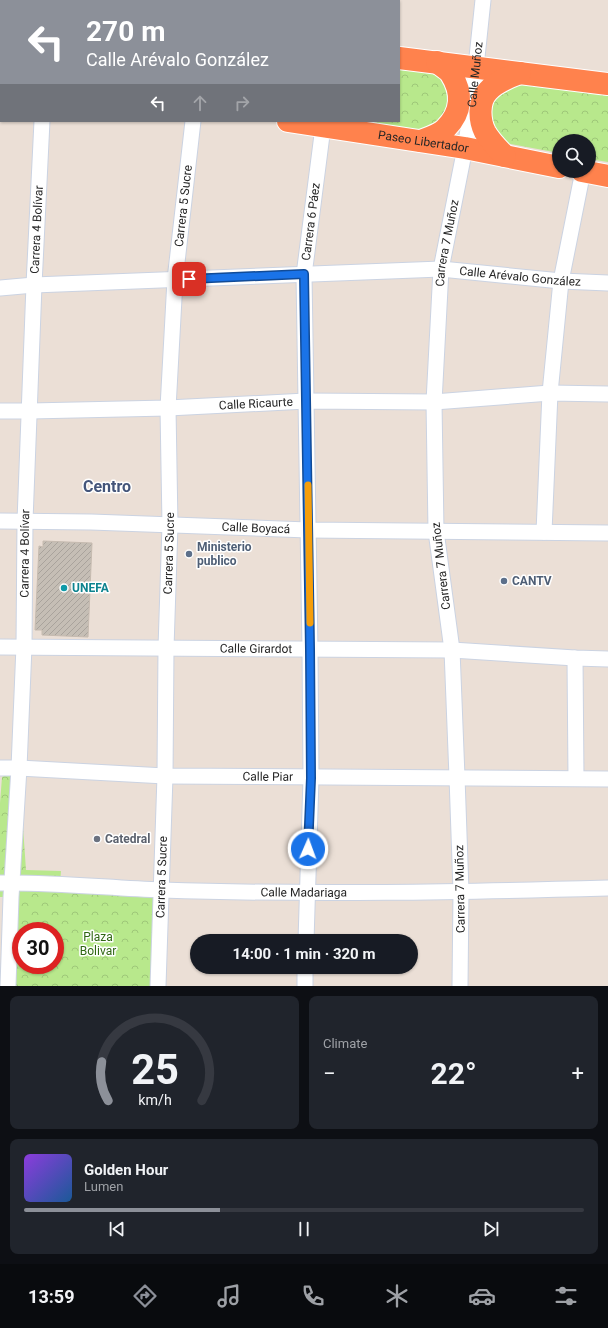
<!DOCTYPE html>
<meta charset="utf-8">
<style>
:root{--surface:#171b24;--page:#20242c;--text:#f1f3f6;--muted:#9ea1a6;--line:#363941;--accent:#8c9099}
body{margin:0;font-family:Roboto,sans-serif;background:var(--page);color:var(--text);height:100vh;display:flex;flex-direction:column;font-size:15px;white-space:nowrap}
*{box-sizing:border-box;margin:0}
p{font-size:13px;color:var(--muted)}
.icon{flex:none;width:22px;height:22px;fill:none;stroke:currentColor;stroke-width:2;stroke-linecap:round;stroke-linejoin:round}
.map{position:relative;height:986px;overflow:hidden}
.side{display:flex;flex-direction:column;gap:10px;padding:10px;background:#0d0f14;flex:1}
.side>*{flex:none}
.banner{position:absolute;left:0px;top:0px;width:400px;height:122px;box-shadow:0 1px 3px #0004;background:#8c9099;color:#fff;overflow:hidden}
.tools{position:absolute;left:552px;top:134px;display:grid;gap:8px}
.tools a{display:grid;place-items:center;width:44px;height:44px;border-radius:50%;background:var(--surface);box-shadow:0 1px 3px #0004;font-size:20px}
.speed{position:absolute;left:12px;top:922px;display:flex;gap:8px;font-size:20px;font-weight:700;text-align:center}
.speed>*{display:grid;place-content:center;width:52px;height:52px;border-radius:50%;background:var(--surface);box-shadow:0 1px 3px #0004;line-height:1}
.speed .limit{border:6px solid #d22;background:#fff;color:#111}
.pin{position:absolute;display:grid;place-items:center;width:34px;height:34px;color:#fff;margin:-17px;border-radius:8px;box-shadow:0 2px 6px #0006}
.me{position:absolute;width:44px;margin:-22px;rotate:2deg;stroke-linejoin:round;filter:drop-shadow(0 0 3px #0008)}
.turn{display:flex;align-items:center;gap:14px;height:84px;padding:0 20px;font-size:18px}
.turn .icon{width:52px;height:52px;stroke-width:2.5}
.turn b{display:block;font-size:28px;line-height:34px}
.lanes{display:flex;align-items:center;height:38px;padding:0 20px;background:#0003;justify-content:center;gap:20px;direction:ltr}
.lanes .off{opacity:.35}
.big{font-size:30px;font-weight:700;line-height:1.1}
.side .tile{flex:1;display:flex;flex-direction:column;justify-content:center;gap:6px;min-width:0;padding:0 14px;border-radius:8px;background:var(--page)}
.side .dial{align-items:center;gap:0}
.dial svg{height:104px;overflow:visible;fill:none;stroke:var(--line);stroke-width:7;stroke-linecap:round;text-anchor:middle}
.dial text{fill:var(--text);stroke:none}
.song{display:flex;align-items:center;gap:12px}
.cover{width:48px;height:48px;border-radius:6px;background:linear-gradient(135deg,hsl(270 70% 55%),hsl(210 70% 35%))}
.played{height:4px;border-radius:2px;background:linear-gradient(90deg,var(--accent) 35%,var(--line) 35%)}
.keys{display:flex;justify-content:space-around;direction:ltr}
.heat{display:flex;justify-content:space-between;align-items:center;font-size:22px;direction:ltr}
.side .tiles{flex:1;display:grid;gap:10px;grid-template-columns:1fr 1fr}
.tile:last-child{grid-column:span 2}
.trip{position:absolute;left:190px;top:934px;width:228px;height:40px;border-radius:20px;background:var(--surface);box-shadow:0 1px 3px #0004;font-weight:700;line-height:40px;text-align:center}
.tab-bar{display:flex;height:64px;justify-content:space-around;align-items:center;background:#090b0e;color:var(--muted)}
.tab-bar .icon{width:28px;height:28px}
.tab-bar .active{color:var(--accent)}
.tab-bar b{font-size:18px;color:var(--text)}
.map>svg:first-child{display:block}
.park{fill:url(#park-crowns);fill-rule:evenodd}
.building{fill:url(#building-hatch);stroke:#c6bbb0}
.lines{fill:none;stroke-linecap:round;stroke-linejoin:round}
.street-casing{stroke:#cbd3e2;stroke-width:17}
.highway-casing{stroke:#fff;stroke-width:24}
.street{stroke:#fff;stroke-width:15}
.highway{stroke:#ff824d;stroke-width:22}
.route-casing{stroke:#114b97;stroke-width:10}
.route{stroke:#1a73e8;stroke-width:7}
.slow{stroke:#f59e0b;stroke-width:7}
.service-dot{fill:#5c6f8a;stroke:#fff;stroke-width:1.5}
.culture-dot{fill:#0f9aa8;stroke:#fff;stroke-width:1.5}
.worship-dot{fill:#6b7280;stroke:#fff;stroke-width:1.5}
.labels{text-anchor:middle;stroke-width:3;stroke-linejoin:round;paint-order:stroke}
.street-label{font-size:12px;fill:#262626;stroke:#fff}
.service-label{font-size:12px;font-weight:bold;fill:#4e5e75;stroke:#fff;text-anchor:start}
.culture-label{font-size:12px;font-weight:bold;fill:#0d838f;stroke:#fff;text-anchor:start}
.worship-label{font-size:12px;font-weight:bold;fill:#5b616d;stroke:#fff;text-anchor:start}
.park-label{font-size:12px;fill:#306713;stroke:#fff}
.district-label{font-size:16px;font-weight:bold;fill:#44557a;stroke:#fff}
</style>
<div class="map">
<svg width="608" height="986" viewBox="0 0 608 986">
<defs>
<pattern id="park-crowns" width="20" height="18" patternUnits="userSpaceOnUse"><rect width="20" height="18" fill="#b8e88c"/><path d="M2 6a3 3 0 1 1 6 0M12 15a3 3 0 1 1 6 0" fill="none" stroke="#9ec779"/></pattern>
<pattern id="building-hatch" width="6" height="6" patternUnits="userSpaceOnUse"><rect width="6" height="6" fill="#c5beb5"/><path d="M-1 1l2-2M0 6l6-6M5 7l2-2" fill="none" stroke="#a9a39c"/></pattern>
</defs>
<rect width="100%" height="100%" fill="#ebdfd6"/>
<path class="park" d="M 399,64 L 440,70 L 456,101 L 430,133 L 351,121 L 399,121 Z
M 529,84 L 608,95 L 608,162 L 589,159 L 589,141 L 559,141 L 559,153 L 500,142 L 486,112 L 494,92 L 509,85 Z
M 19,768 L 26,870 L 61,871 L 60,884 L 161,890 L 158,986 L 8,986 L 11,897 L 0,897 L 0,803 L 2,777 ZM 21,931 L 55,931 L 55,965 L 21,965 Z"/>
<path class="building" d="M 43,541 L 92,543 L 88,637 L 42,635 L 42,630 L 35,630 L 39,546 L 43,547 Z"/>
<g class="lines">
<defs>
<g id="street">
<path d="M 47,1 L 47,0"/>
<path d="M 189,1 L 189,0"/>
<path d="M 315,1 L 315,0"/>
<path id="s1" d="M 0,288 L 34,285 L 441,269 L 561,281 L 608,283"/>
<path id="s2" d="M 0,411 L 30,411 L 168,408 L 306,401 L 434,402 L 550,393 L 608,394"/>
<path id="s3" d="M 0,521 L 91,522 L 308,530 L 608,533"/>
<path d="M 544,532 L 550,393 L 561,281 L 583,171"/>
<path id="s4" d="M 0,647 L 452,650 L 575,658 L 608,659"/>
<path d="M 575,658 L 576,778"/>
<path id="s5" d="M 0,768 L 19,768 L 165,776 L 608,779"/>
<path id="s6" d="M 0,883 C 54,882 108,888 162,890 C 311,895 459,892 608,888"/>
<path id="s7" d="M 306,941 L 311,778 L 310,649 L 304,275 L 323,127"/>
<path id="s8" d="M 8,986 L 11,897 L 19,768 L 24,646 L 25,521 L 34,285 L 42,121"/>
<path id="s9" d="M 158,986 L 165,776 L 166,648 L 170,525 L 168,408 L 175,280 L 193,121"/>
<path d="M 305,986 L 305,967"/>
<path id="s10" d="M 460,986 L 461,891 L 457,777 L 452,650 L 436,531 L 434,402 L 441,269 L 465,148 L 472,105 L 483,0"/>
</g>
<g id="highway">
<path d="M 0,5 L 1,5"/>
<path d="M 399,58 L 608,84"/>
<path d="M 0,78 L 1,78"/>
<path id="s11" d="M 288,121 L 465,148 L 559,167"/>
<path d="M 421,141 C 429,138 441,134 446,128 C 462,112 463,93 451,74 C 448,69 441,66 437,62"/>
<path d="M 505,156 C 498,149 490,141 485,132 C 479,120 478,101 488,91 C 496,82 509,77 520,73"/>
<path d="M 582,171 L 608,176"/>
</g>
</defs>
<use href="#street" class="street-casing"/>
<use href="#highway" class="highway-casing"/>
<use href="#street" class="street"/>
<use href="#highway" class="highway"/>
</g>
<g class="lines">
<defs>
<path id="route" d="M 189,279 L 304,274 L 310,649 L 311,778 L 308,849"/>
</defs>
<use href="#route" class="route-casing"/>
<use href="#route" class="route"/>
<path class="slow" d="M 308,485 L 310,623"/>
</g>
<g class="service-dot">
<circle cx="189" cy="554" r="4"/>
<circle cx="504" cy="581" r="4"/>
</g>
<circle class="culture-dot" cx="64" cy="588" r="4"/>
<circle class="worship-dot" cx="97" cy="839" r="4"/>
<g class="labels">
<g class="street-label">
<text dy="4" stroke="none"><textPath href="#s10" startOffset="916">Calle Muñoz</textPath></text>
<text dy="4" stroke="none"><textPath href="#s11" startOffset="137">Paseo Libertador</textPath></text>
<text dy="4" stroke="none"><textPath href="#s9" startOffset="781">Carrera 5 Sucre</textPath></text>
<text dy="4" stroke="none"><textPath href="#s7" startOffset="720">Carrera 6 Páez</textPath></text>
<text dy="4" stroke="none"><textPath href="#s8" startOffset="757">Carrera 4 Bolívar</textPath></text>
<text dy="4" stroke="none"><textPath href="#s10" startOffset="745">Carrera 7 Muñoz</textPath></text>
<text dy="4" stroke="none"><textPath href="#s1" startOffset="521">Calle Arévalo González</textPath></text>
<text dy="4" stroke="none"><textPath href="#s2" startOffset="256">Calle Ricaurte</textPath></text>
<text dy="4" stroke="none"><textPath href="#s3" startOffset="256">Calle Boyacá</textPath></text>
<text dy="4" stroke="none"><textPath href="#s9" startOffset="433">Carrera 5 Sucre</textPath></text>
<text dy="4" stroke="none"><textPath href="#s8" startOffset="433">Carrera 4 Bolívar</textPath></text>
<text transform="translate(441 566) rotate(-97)" y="4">Carrera 7 Muñoz</text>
<text dy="4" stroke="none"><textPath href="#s4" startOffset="256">Calle Girardot</textPath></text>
<text dy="4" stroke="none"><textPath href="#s5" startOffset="268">Calle Piar</textPath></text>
<text dy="4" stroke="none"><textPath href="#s9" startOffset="109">Carrera 5 Sucre</textPath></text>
<text transform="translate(460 889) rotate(-91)" y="4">Carrera 7 Muñoz</text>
<text dy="4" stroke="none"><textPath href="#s6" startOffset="304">Calle Madariaga</textPath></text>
</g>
<g class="service-label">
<text x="197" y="551">Ministerio<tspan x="197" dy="14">publico</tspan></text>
<text x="512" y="585">CANTV</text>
</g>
<g class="culture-label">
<text x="72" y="592">UNEFA</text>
</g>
<g class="worship-label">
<text x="105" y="843">Catedral</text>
</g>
<g class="park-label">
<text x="98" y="941">Plaza<tspan x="98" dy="14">Bolivar</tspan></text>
</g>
<g class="district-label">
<text x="107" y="492">Centro</text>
</g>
</g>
</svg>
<div class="tools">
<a><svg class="icon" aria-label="search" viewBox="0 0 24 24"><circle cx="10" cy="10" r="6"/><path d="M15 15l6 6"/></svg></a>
</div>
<div class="speed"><div class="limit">30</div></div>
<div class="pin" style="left:189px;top:279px;background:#d93025"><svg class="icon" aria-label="arrive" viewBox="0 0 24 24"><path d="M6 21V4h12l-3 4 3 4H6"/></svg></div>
<svg class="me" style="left:308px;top:849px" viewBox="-20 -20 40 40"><circle r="17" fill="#1a73e8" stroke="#fff" stroke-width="3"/><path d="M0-11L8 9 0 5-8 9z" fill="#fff"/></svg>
<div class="trip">14:00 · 1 min · 320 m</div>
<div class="banner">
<div class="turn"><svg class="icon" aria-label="left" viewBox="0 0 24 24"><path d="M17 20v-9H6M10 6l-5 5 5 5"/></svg><div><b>270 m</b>Calle Arévalo González</div></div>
<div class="lanes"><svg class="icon" aria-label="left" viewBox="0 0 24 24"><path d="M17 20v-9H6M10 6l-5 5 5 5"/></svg><svg class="icon off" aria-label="ahead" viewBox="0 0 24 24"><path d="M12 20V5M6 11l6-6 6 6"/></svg><svg class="icon off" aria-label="right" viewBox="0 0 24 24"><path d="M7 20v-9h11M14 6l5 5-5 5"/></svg></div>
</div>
</div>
<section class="side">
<div class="tiles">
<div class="tile dial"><svg viewBox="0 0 100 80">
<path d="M14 69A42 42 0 1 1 86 69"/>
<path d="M14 69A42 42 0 0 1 9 39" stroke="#8c9099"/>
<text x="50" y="56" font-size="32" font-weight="700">25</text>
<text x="50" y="72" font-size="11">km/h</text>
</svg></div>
<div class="tile"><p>Climate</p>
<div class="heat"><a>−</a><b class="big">22°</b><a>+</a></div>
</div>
<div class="tile">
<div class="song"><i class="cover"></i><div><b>Golden Hour</b><p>Lumen</p></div></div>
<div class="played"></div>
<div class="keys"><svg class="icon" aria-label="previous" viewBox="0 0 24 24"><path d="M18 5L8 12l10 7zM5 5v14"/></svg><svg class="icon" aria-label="pause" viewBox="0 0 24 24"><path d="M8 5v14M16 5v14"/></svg><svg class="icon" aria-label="next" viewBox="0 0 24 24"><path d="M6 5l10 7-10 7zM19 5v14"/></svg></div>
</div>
</div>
</section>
<nav class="tab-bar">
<b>13:59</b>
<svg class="icon active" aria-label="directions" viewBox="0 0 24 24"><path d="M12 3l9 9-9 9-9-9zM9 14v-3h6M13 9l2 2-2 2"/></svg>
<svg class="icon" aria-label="music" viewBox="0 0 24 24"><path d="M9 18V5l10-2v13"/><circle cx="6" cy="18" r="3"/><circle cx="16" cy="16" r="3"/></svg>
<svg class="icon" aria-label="phone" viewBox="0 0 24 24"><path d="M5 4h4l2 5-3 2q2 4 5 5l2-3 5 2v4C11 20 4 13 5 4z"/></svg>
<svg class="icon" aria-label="climate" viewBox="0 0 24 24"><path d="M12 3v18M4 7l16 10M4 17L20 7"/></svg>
<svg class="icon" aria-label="car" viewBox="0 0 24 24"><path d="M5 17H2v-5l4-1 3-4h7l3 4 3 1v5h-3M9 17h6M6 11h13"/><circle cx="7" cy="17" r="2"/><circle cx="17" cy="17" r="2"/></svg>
<svg class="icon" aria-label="filters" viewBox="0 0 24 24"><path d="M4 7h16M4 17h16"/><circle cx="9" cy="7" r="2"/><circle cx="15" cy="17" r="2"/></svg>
</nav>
